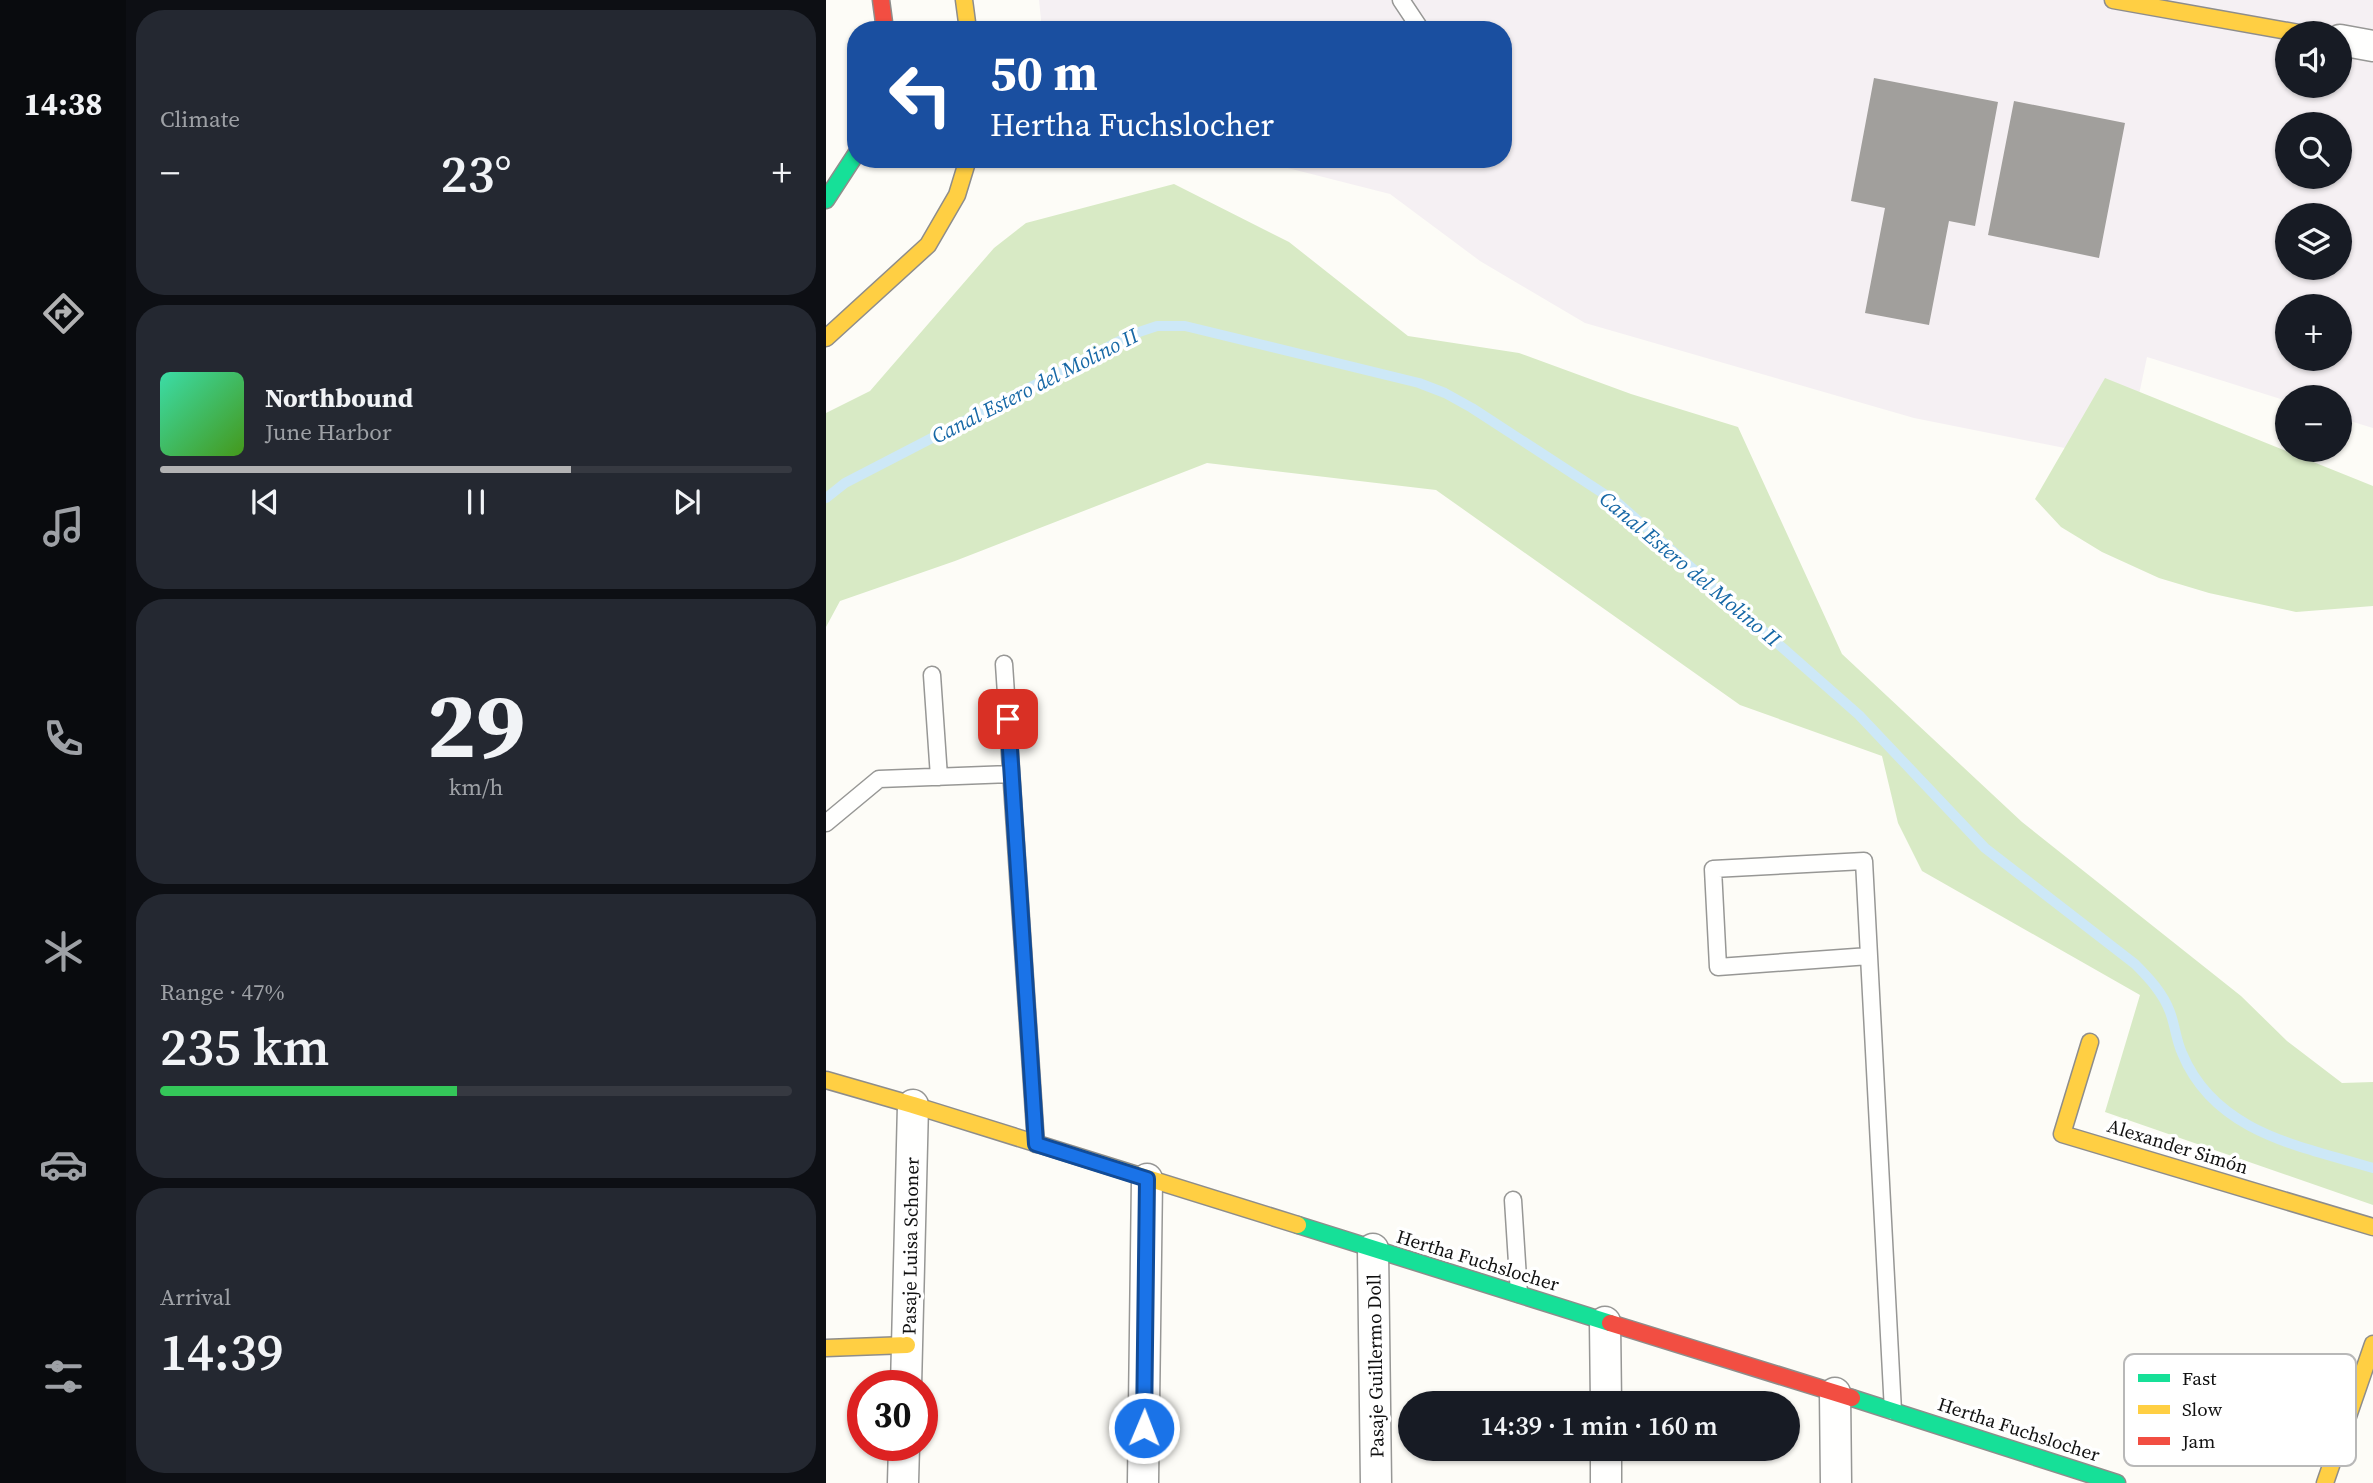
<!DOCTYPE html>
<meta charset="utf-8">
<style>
:root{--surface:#171b24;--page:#242831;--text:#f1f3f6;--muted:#9ea1a6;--line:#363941;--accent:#b2b2b3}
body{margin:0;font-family:"Source Serif 4",serif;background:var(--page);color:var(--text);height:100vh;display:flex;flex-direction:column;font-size:26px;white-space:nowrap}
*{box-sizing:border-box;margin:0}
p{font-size:23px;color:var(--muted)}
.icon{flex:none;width:38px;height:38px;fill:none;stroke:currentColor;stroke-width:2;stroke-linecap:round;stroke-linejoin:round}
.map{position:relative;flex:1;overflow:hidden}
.side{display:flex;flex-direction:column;gap:10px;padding:10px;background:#0d0f14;width:700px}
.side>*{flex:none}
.top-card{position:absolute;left:21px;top:21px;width:665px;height:147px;border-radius:28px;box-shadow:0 2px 5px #0004;background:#1a4fa0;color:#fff;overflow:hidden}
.buttons{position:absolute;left:1449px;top:21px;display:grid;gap:14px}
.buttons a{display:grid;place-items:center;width:77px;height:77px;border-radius:50%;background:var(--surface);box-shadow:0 2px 5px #0004;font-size:35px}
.speed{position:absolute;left:21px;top:1370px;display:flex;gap:14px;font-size:35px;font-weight:700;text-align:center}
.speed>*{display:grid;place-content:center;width:91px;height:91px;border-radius:50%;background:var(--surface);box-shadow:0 2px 5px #0004;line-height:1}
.speed .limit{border:10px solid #d22;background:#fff;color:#111}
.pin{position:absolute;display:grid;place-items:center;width:60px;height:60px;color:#fff;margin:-30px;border-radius:14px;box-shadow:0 4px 10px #0006}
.me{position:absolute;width:77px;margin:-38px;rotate:1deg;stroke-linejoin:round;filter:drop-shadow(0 0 5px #0008)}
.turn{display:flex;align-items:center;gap:24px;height:147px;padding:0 28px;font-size:32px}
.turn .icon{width:91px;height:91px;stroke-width:2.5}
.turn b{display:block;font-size:49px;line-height:60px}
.big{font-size:52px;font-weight:600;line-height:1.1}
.side .tile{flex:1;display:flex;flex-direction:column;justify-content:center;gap:10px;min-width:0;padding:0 24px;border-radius:28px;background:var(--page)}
.side .dial{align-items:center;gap:0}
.dial b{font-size:91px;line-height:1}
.song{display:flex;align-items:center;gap:21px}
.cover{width:84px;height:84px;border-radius:10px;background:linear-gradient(135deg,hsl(160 70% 55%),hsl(100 70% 35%))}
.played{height:7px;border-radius:4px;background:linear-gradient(90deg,var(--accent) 65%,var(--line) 65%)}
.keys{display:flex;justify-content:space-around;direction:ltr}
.heat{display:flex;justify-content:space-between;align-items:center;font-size:38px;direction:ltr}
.charge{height:10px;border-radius:5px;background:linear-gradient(90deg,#34c759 47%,var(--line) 0)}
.trip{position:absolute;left:572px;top:1391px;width:402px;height:70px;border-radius:35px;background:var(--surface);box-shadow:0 2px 5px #0004;font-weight:600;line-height:70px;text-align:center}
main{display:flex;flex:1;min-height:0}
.tabs{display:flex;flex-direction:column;width:126px;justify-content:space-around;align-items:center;background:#090b0e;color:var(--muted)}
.tabs .icon{width:49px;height:49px}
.tabs .selected{color:var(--accent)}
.tabs b{font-size:32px;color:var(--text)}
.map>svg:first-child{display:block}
.industrial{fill:#f5f0f3;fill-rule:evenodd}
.forest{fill:#d8eac5}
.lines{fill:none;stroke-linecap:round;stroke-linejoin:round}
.stream{stroke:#cde8f7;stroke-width:10}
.building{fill:#a19f9c}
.lane-casing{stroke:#979795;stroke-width:19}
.street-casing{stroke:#979795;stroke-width:33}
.fast-casing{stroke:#8e8d8b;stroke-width:19}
.slow-casing{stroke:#8e8d8b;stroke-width:19}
.jam-casing{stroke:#8e8d8b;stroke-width:19}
.lane{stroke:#fffffe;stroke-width:16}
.street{stroke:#fffffe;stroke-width:30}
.fast{stroke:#16e098;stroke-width:16}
.slow{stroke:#ffcf43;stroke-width:16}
.jam{stroke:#f24e42;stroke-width:16}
.route-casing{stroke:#114b97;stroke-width:18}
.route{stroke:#1a73e8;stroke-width:12}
.labels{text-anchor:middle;stroke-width:7;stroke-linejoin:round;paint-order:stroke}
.street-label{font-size:19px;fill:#111;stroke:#fff}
.water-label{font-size:21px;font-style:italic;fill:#1768a6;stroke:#fff}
.key{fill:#fff;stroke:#b8b8b8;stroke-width:2}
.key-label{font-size:19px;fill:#111}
</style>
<main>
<nav class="tabs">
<b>14:38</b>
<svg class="icon selected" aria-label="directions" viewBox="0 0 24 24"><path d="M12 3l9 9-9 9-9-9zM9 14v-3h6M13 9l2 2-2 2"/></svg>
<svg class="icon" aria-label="music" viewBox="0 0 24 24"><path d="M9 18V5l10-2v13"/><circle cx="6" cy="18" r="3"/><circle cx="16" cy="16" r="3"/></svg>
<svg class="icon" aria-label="phone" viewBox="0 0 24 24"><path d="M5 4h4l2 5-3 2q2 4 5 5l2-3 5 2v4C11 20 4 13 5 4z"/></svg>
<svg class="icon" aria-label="climate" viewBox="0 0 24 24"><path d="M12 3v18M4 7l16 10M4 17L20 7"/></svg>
<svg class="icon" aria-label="car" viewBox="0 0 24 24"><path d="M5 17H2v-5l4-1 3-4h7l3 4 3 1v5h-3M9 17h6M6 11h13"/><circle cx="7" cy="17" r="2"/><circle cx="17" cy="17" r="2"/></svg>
<svg class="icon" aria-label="filters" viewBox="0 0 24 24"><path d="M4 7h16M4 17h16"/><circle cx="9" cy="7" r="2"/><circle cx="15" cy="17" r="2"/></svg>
</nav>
<section class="side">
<div class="tile"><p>Climate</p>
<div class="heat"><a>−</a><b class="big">23°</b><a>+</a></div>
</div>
<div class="tile">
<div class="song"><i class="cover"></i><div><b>Northbound</b><p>June Harbor</p></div></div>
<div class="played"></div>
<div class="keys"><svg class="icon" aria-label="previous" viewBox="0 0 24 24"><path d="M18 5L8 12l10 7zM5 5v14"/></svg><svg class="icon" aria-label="pause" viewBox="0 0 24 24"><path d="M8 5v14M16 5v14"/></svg><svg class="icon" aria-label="next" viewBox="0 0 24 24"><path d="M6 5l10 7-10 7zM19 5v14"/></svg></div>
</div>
<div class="tile dial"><b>29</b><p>km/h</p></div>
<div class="tile"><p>Range · 47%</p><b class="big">235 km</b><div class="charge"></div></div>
<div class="tile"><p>Arrival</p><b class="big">14:39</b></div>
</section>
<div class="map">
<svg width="1547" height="1483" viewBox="0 0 1547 1483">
<rect width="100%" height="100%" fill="#fdfcf7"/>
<path class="industrial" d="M 213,0 L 1547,0 L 1547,428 L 1514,418 L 1514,397 L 1461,397 L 1461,401 L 1321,357 L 1299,460 L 1088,418 L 759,323 L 654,261 L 564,194 L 426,159 L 677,159 L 677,30 L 216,30 ZM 1461,33 L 1514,33 L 1514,86 L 1461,86 ZM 1461,124 L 1514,124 L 1514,177 L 1461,177 ZM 1461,215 L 1514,215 L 1514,268 L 1461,268 ZM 1461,306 L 1514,306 L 1514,359 L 1461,359 Z"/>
<path class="forest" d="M 348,184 L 463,242 L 582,336 L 693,353 L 805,394 L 912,427 L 1016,654 L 1196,822 L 1415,996 L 1461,1041 L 1516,1083 L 1547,1082 L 1547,1205 L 1279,1112 L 1314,995 L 1096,871 L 1072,823 L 1056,756 L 914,705 L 610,490 L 381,463 L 129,561 L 14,601 L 0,627 L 0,413 L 44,391 L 168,248 L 200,223 Z
M 1279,378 L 1547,486 L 1547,606 L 1470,612 L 1383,593 L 1333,578 L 1276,552 L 1235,527 L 1209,499 Z"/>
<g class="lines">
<path class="stream" d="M 0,498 L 19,483 L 307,334 L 331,326 L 359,326 L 593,383 L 619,393 L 646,408 L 792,503 L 1033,715 L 1159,848 L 1309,964 C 1323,978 1337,993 1344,1012 C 1349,1025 1350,1040 1356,1053 C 1389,1133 1474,1146 1547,1168"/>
</g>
<path class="building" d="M 1048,78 L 1172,102 L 1149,226 L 1123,221 L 1103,325 L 1039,313 L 1059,208 L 1025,201 Z
M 1188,101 L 1299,123 L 1273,258 L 1162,235 Z"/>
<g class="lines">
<defs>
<path id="lane" d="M 575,0 L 595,30
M 178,664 L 210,1144
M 106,675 L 113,777
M 0,823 L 53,779 L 185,774
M 1043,956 L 892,967 L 887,869 L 1038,861 L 1067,1411
M 687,1200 L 693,1294"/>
<path id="street" d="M 1514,40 L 1547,46
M 547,1249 L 550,1483
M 779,1322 L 780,1404
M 80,1386 L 87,1105
M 1009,1393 L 1010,1483
M 780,1449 L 780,1483
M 77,1483 L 78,1446
M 317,1483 L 321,1179"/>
<path id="fast" d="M 0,200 L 30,154
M 472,1225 L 784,1323
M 1026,1398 L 1291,1483"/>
<path id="slow" d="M 138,0 L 142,30
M 1287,0 L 1473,33
M 0,338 L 102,245 L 131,195 L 142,159
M 1264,1042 L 1236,1134 L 1547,1227
M 0,1080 L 87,1105 L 472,1225
M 0,1348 L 81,1345
M 1499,1483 L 1547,1344"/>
<path id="jam" d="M 55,0 L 59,30
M 784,1323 L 1026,1398"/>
</defs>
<use href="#lane" class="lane-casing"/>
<use href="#street" class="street-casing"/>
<use href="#fast" class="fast-casing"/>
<use href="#slow" class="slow-casing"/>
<use href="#jam" class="jam-casing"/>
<use href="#lane" class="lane"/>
<use href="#street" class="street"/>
<use href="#fast" class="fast"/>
<use href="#slow" class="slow"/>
<use href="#jam" class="jam"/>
</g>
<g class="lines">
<defs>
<path id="route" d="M 182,719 L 210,1144 L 321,1179 L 318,1428"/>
</defs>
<use href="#route" class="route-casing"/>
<use href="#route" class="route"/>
</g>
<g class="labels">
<g class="street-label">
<text transform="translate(1352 1146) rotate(17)" y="7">Alexander Simón</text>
<text transform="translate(84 1246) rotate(-89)" y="7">Pasaje Luisa Schoner</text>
<text transform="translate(652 1260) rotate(17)" y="7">Hertha Fuchslocher</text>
<text transform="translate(549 1366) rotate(-91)" y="7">Pasaje Guillermo Doll</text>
<text transform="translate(1193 1429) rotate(18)" y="7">Hertha Fuchslocher</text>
</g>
<g class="water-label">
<text transform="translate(209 386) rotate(-27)" y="7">Canal Estero del Molino II</text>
<text transform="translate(864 569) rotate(40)" y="7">Canal Estero del Molino II</text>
</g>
</g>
<rect x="1298" y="1354" width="232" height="112" rx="10" class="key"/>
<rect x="1312" y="1374" width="32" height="8" fill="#16e098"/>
<rect x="1312" y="1405" width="32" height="9" fill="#ffcf43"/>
<rect x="1312" y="1437" width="32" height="8" fill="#f24e42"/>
<g class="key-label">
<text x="1356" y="1385">Fast</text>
<text x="1356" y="1416">Slow</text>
<text x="1356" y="1448">Jam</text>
</g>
</svg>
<div class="buttons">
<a><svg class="icon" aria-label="sound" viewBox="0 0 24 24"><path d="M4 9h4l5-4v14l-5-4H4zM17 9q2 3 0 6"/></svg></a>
<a><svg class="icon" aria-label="search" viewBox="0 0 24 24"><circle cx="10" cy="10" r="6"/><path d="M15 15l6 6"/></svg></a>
<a><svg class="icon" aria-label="layers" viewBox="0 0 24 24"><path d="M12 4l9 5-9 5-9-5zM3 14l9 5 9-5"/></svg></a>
<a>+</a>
<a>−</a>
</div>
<div class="speed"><div class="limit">30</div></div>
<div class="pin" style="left:182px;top:719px;background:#d93025"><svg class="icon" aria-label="arrive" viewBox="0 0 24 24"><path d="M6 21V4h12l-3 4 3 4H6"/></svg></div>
<svg class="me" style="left:318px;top:1428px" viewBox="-20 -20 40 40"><circle r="17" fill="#1a73e8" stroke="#fff" stroke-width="3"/><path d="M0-11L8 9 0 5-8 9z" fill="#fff"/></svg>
<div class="trip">14:39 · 1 min · 160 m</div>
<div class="top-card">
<div class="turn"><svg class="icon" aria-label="left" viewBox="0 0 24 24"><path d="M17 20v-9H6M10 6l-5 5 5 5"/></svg><div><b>50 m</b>Hertha Fuchslocher</div></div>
</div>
</div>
</main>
